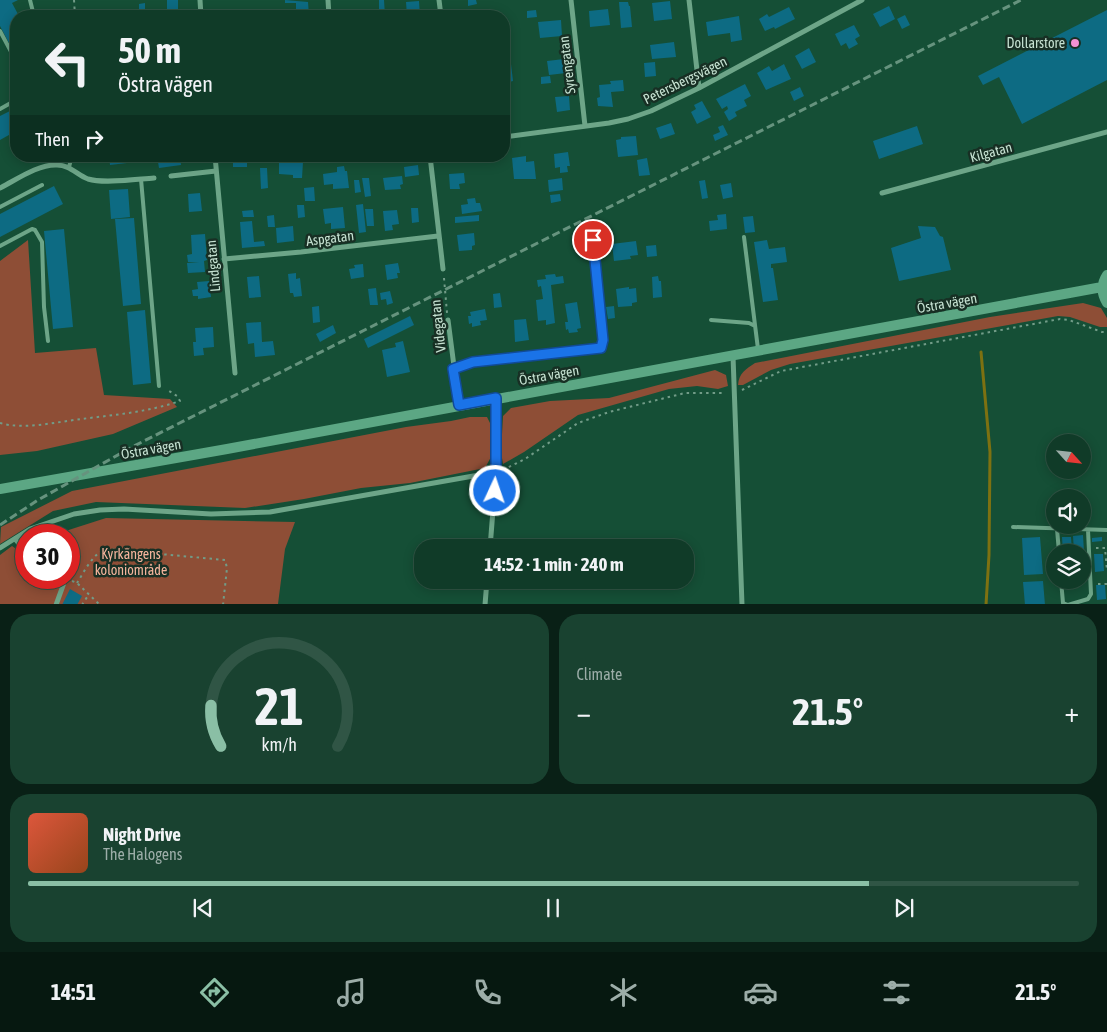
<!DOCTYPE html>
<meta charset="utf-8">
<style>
:root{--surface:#103b28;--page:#194230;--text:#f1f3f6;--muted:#9cada8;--line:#305545;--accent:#8abfa5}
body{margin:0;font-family:"Asap Condensed",sans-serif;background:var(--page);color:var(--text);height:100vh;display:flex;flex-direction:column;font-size:19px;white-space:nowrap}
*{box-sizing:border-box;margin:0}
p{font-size:16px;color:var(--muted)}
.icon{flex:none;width:28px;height:28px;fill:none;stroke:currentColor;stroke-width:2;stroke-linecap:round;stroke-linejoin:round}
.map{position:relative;height:604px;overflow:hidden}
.details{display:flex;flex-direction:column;gap:10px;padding:10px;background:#092016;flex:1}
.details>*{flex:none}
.guide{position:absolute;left:10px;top:10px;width:500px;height:152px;border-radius:20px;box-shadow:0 2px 12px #0003,0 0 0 1px var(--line);background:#103b28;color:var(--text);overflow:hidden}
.needle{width:32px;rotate:117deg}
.controls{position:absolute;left:1046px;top:434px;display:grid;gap:10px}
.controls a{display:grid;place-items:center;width:45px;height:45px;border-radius:50%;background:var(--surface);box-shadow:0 2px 12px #0003,0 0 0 1px var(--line);font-size:25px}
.speed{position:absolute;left:15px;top:524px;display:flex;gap:10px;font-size:25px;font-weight:700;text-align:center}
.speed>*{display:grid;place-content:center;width:65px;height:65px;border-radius:50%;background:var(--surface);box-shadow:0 2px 12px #0003,0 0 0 1px var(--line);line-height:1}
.speed .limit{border:8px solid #d22;background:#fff;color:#111}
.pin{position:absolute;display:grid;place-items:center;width:42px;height:42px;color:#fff;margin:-21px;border:2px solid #fff;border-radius:50%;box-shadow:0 1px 5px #0007}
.me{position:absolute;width:55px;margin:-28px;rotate:3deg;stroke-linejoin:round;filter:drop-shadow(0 0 4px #0008)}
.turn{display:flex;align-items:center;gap:18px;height:105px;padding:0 25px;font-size:22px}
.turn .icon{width:65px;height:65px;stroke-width:2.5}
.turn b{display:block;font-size:35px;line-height:42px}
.then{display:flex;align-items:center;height:48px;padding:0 25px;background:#0003;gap:10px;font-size:19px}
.big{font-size:38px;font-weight:700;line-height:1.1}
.details .widget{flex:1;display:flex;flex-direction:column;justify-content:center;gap:8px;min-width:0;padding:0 18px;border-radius:20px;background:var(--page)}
.details .dial{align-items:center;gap:0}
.dial svg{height:130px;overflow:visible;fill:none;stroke:var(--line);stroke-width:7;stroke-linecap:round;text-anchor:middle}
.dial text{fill:var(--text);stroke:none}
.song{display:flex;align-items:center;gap:15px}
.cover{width:60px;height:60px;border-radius:8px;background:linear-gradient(135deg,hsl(10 70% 55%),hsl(20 70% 35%))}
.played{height:5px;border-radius:2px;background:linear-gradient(90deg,var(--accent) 80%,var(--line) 80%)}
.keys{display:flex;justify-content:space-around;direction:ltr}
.heat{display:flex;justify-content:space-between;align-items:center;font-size:28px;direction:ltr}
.details .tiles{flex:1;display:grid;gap:10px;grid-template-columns:1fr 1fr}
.widget:last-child{grid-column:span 2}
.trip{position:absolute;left:414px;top:539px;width:280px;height:50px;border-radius:20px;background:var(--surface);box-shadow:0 2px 12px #0003,0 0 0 1px var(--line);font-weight:700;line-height:50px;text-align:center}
.tabs{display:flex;height:80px;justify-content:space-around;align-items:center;background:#061810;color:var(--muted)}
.tabs .icon{width:35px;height:35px}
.tabs .on{color:var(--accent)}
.tabs b{font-size:22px;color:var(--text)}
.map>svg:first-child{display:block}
.green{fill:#8e4e36}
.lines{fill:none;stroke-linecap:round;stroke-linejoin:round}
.stream{stroke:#7e7111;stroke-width:3}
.building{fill:#0d6b83}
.path{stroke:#729c88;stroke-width:2;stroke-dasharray:2.5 4;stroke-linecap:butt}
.lane{stroke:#6da588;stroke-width:4}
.street{stroke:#6da588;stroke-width:5}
.secondary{stroke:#5ca784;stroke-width:10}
.rail{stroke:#66937e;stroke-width:3;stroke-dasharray:8 4;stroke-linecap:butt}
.route-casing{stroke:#114b97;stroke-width:12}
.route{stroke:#1a73e8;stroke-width:9}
.poi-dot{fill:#f491d3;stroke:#182f24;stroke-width:2}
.labels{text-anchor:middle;stroke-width:5;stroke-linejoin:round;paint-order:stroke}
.poi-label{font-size:14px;fill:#c6e2d2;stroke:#182f24;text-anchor:end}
.street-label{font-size:14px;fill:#c6e2d2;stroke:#182f24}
.park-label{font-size:14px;fill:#f6b59d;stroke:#182f24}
</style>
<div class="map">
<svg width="1107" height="605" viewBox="0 0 1107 605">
<rect width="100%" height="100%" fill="#154f36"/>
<path class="green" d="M 28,240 L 35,353 L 96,348 L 104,395 L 170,399 L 177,407 L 113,434 L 37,451 L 0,455 L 0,261 Z
M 1083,303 L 1101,308 L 1107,318 L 1107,327 L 1100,327 L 1070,317 L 1058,316 L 790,364 L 771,370 L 743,385 L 738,385 C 739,373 746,369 755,363 L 990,317 Z
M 715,370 L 726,375 L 728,386 L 718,389 L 697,386 L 669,389 L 578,415 L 524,452 L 503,464 L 501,452 L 503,416 L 511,408 L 550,401 L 609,398 Z
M 470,417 L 487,417 L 494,431 L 491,457 L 485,468 L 410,483 L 361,488 L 304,499 L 245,508 L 96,502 L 53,511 L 0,544 L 1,527 L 72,491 L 406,427 L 451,421 Z
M 106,518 L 295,522 L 285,549 L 278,604 L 0,604 L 0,555 L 12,546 L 22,553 L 26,545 L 26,578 L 69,578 L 69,535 L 53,535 Z"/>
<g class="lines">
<path class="stream" d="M 981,352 L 990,452 L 989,555 L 986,605"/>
</g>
<path class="building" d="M 0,0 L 18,0 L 12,3 L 19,16 L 16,16 L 16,56 L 0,26 Z
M 167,0 L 178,0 L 178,10 L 181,10 L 182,16 L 160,16 L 160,11 L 167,11 Z
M 285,0 L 308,2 L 309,16 L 296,16 L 296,3 L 285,3 Z
M 379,0 L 384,0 L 385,16 L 379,16 Z
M 468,0 L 476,0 L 477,4 L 468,6 Z
M 419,1 L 420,16 L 407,16 L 406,2 Z
M 670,1 L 672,19 L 654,21 L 652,3 Z
M 619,2 L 628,2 L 629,6 L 630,6 L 632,27 L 621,28 Z
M 145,3 L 145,16 L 139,16 L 139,4 Z
M 889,6 L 895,19 L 880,27 L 873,14 Z
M 789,7 L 795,19 L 775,29 L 774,27 L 765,31 L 759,19 L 767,14 L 769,17 Z
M 608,9 L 610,25 L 590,27 L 589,11 Z
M 459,10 L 460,16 L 452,16 L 451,11 Z
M 536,10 L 537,17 L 527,18 L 527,11 Z
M 1107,10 L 1107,80 L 1022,124 L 999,77 L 983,85 L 978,76 Z
M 356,11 L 356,16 L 345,16 L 345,12 Z
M 905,15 L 910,25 L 902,29 L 897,19 Z
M 739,16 L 742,40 L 731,42 L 730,33 L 708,36 L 706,22 Z
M 561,20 L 562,36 L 540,38 L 538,22 Z
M 854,25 L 860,36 L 855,39 L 858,44 L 849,49 L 846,43 L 841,46 L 835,34 Z
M 674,42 L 676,57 L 652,59 L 650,45 Z
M 809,48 L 816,62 L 802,69 L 795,56 Z
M 564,59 L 566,73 L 549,75 L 547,61 Z
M 655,62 L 656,76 L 645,77 L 644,63 Z
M 511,64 L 513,81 L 509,82 L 510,91 L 504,91 L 504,83 L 507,83 L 504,65 Z
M 784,64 L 791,79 L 766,90 L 757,73 L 769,66 L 772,71 Z
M 550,76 L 551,83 L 541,84 L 541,77 Z
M 623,80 L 624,91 L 611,92 L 613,107 L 598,106 L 597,98 L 600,97 L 599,85 L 611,84 L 610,81 Z
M 745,84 L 751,96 L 744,100 L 747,106 L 735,112 L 737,116 L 729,121 L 724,112 L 728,109 L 727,106 L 722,109 L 716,99 Z
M 800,87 L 804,96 L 794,101 L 790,92 Z
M 569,96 L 570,110 L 557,112 L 555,97 Z
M 702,101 L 711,117 L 697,124 L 691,112 L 696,109 L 694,105 Z
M 16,108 L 16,131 L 0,140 L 0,116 Z
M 671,123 L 675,134 L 660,139 L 656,128 Z
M 723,125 L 728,135 L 715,141 L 713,135 L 720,132 L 718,127 Z
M 917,126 L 923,144 L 879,159 L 873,141 Z
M 636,136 L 638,155 L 618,157 L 616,140 L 621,139 L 621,137 Z
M 568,152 L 570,166 L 567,166 L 568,172 L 560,173 L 560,167 L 555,168 L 554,154 Z
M 109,156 L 126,156 L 127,163 L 110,165 Z
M 157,156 L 180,156 L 181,165 L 159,168 Z
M 233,156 L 247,156 L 247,167 L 233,167 Z
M 526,156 L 526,162 L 534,161 L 536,179 L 514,179 L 512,158 Z
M 647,158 L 650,175 L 639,176 L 637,160 Z
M 279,162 L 303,162 L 302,178 L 293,178 L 293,175 L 279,174 Z
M 418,165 L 419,175 L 405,177 L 404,167 Z
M 344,166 L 345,171 L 347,171 L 349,188 L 333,189 L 333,184 L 324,185 L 323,174 L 337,172 L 337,167 Z
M 260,168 L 267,168 L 268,188 L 261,189 Z
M 464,173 L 465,183 L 459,184 L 460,189 L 450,189 L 449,174 Z
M 402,176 L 403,184 L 400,185 L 401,189 L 385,190 L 383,178 Z
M 362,178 L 369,178 L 371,196 L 365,197 Z
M 562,178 L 563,190 L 549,192 L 548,180 Z
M 354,180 L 359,180 L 361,192 L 355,193 Z
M 705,180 L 708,198 L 702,199 L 699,181 Z
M 731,183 L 733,197 L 723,199 L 720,185 Z
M 54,186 L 63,204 L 0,237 L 0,214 Z
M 314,187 L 315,201 L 305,201 L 304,188 Z
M 128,189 L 130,217 L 111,219 L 109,190 Z
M 200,193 L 202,211 L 189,212 L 188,194 Z
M 560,194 L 561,201 L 551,203 L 550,195 Z
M 475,198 L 476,203 L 480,203 L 482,211 L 462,214 L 461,205 L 468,204 L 467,199 Z
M 363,204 L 366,232 L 359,233 L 356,205 Z
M 297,205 L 304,205 L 305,217 L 298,218 Z
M 343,207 L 345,228 L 331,229 L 331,223 L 325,224 L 323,209 Z
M 411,208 L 418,208 L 419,222 L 412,223 Z
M 365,209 L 373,209 L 374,226 L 367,226 Z
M 253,210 L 254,217 L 243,217 L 242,211 Z
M 397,210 L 399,224 L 392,225 L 393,230 L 385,231 L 383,211 Z
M 726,214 L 727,229 L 710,231 L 709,221 L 718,220 L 717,215 Z
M 274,215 L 275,227 L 268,227 L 267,216 Z
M 479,215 L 479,221 L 455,223 L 455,217 Z
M 753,216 L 755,232 L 745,233 L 743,217 Z
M 134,218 L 141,304 L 123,306 L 115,219 Z
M 252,221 L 254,242 L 264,241 L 265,246 L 242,248 L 240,222 Z
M 293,226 L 294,241 L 277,243 L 276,228 Z
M 918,226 L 935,227 L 940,236 L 943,237 L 951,270 L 899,281 L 891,248 L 921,238 Z
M 64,229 L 73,327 L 53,329 L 44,231 Z
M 474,233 L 475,245 L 472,246 L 472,250 L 459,251 L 457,235 Z
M 205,234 L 207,260 L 204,261 L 205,272 L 188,273 L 187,263 L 199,262 L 188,262 L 187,255 L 192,254 L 191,235 Z
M 767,240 L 769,249 L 785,247 L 787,262 L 771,264 L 771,268 L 773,268 L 778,300 L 763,302 L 754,242 Z
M 636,241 L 638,255 L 630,256 L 631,259 L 614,261 L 612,244 Z
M 656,245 L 657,256 L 647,257 L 646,246 Z
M 398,263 L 400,273 L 397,273 L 398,278 L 387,280 L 385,265 Z
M 363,264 L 364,277 L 351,279 L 349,269 L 355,268 L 354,265 Z
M 296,273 L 296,279 L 300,278 L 302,296 L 294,297 L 293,293 L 290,293 L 288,274 Z
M 555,274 L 556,277 L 563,276 L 564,283 L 551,285 L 555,323 L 546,325 L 546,320 L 538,321 L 536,300 L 543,299 L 541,286 L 538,287 L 537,280 L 546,279 L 545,275 Z
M 259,276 L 261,297 L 249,298 L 247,277 Z
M 658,276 L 659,281 L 661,281 L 662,297 L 653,298 L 652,277 Z
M 209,281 L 211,297 L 198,299 L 198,296 L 193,296 L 192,290 L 198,289 L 197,282 Z
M 629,287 L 629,289 L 636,288 L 637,302 L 632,303 L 632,306 L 618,307 L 616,289 Z
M 376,288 L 378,305 L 370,305 L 368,289 Z
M 390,291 L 393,303 L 387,305 L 386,299 L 381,300 L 380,293 Z
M 500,293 L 502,307 L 494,308 L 493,294 Z
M 577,302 L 581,328 L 577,329 L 578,332 L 569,333 L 568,329 L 566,330 L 565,322 L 568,322 L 565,304 Z
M 319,306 L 320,322 L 313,323 L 312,307 Z
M 614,306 L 615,318 L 608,319 L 606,307 Z
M 485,309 L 487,320 L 480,321 L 481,325 L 472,327 L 472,323 L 469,324 L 468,316 L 471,316 L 470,312 Z
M 145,310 L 151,383 L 133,385 L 127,312 Z
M 410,316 L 414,325 L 368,348 L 364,339 Z
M 526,319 L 529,340 L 515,342 L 514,320 Z
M 261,322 L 262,342 L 273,341 L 275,355 L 255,357 L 254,343 L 248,344 L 246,323 Z
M 333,325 L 336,333 L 320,342 L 316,334 Z
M 213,327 L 214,347 L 203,348 L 204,355 L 194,356 L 193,342 L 196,342 L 195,328 Z
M 403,341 L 410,372 L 387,377 L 382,350 L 396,347 L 395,343 Z
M 1083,535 L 1084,552 L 1074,552 L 1073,536 Z
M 1040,537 L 1043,574 L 1024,575 L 1022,538 Z
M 1062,537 L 1071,537 L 1072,552 L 1063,552 Z
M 1102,537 L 1102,541 L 1092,542 L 1092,538 Z
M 1094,554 L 1103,554 L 1104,571 L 1095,572 Z
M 1043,581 L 1045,605 L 1025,605 L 1023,582 Z
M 1096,585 L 1105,585 L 1106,599 L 1097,600 Z
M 70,589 L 82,596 L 77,605 L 62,605 Z"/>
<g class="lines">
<path class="path" d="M 74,0 L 75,16
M 444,278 L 447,313
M 742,390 L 781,371 L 1060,319 L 1069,320 L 1102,332 L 1107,332
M 0,423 C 23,430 57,422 81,419 C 114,415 148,412 180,401 L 177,396 L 166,389
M 503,470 L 525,459 L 578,423 L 609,412 L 685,393 L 725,393
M 1096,548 L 1105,548 L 1107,571
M 72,581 L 77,583 L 100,605
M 77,583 C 84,572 93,553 106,549 L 225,560 L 227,568 L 223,605
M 1098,584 L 1107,584
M 82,605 L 89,594"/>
<path class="lane" d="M 30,0 L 34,16
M 0,31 L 16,61
M 0,109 L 16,100
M 69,167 L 72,156
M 141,179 L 159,386
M 0,207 L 42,185
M 744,237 L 758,349
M 0,246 L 32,229 L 35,230 L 42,242 L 44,307 L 48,341
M 711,320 L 749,323 L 755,326
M 1013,527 L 1107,530
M 1057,529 L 1059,552
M 1061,580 L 1063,603 L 1068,605
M 1068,605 L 1088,599 L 1091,594 L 1088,530"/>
<path class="street" d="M 200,0 L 201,16
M 328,0 L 329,16
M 439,0 L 441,16
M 571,0 L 585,126
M 689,0 L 699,88
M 504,137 L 609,123 L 628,119 L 651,111 L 699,88 L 862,0
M 215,156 L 235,373
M 430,156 L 443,269
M 171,176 L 216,171
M 0,188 C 16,180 38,164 57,165 C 70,165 77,175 88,179 C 104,184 138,179 154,178
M 882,193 L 1107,132
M 224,259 L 301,252 L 438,236
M 448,320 L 459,405
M 733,356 L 742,605
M 453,369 L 473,362 L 601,348 L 603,340 L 593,240
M 15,539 L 26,552
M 0,548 L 30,529 L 74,514 L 100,510 L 124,509 L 211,514 L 270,512 L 496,472
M 490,548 L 496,472 L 496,399
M 56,605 L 65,580 L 62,578
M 485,605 L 487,580"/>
<path class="secondary" d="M 1107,275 C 1101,284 1101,293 1107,303
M 0,489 L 227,449 L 1102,287"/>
<path class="rail" d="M 0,525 L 38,500 L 132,447 L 1021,0"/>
</g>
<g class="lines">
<defs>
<path id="route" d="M 495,491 L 496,472 L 496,398 L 459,405 L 453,369 L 473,362 L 601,348 L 603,340 L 593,240"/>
</defs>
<use href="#route" class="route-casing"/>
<use href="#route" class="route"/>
</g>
<circle class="poi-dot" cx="1075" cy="43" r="5"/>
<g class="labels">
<g class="poi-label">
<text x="1065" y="48">Dollarstore</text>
</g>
<g class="street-label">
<text transform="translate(567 65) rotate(-97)" y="5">Syrengatan</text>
<text transform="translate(685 80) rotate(-26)" y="5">Petersbergsvägen</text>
<text transform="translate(991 152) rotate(-15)" y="5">Kilgatan</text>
<text transform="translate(330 238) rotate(-7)" y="5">Aspgatan</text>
<text transform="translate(213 266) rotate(-95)" y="5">Lindgatan</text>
<text transform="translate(947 303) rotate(-10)" y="5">Östra vägen</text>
<text transform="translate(438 326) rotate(-96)" y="5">Videgatan</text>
<text transform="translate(549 375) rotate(-10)" y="5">Östra vägen</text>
<text transform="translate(151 449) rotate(-10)" y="5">Östra vägen</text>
</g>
<g class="park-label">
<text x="131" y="559">Kyrkängens<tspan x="131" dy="16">koloniområde</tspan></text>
</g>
</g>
</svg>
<div class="controls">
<a><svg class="needle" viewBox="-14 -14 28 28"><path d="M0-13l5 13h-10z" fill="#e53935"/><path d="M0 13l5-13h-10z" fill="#9cada8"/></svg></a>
<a><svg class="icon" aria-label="sound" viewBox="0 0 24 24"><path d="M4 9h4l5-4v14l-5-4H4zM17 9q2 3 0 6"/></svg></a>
<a><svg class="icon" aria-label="layers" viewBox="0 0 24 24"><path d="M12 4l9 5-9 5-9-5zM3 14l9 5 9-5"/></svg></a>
</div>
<div class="speed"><div class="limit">30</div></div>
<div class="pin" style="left:593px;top:240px;background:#d93025"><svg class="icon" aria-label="arrive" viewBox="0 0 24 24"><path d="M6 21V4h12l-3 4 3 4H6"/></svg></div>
<svg class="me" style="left:495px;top:491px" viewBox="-20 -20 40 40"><circle r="17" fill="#1a73e8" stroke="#fff" stroke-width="3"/><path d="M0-11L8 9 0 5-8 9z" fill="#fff"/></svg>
<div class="trip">14:52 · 1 min · 240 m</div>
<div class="guide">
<div class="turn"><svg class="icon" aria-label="left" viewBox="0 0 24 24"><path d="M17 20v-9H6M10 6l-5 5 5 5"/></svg><div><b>50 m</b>Östra vägen</div></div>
<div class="then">Then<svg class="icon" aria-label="right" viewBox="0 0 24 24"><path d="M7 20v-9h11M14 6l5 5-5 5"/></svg></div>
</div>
</div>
<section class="details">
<div class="tiles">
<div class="widget dial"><svg viewBox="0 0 100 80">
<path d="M14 69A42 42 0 1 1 86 69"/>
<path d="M14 69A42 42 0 0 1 8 44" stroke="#8abfa5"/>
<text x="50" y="56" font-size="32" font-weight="700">21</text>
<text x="50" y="72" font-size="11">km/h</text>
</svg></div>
<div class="widget"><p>Climate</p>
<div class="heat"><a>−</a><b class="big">21.5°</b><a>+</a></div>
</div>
<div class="widget">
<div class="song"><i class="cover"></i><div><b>Night Drive</b><p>The Halogens</p></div></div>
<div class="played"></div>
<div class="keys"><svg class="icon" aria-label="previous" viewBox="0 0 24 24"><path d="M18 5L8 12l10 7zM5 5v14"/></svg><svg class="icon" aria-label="pause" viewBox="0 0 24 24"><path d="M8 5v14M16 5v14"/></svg><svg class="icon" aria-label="next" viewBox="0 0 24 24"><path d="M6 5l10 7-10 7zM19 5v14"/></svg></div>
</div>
</div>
</section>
<nav class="tabs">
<b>14:51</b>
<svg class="icon on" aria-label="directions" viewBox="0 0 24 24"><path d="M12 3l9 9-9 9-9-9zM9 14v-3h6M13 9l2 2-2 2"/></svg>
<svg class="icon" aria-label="music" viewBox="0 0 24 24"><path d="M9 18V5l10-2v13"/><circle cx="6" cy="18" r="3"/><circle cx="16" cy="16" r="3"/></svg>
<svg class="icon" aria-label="phone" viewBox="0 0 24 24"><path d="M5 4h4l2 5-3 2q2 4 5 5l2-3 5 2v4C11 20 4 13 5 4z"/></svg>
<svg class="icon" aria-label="climate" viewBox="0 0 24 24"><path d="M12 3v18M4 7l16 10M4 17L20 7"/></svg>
<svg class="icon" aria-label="car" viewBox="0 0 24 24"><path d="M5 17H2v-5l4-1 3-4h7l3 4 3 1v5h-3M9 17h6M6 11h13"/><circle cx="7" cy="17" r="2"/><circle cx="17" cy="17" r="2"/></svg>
<svg class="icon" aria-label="filters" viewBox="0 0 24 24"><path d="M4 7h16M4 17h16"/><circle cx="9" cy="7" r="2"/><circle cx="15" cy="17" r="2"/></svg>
<b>21.5°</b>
</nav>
